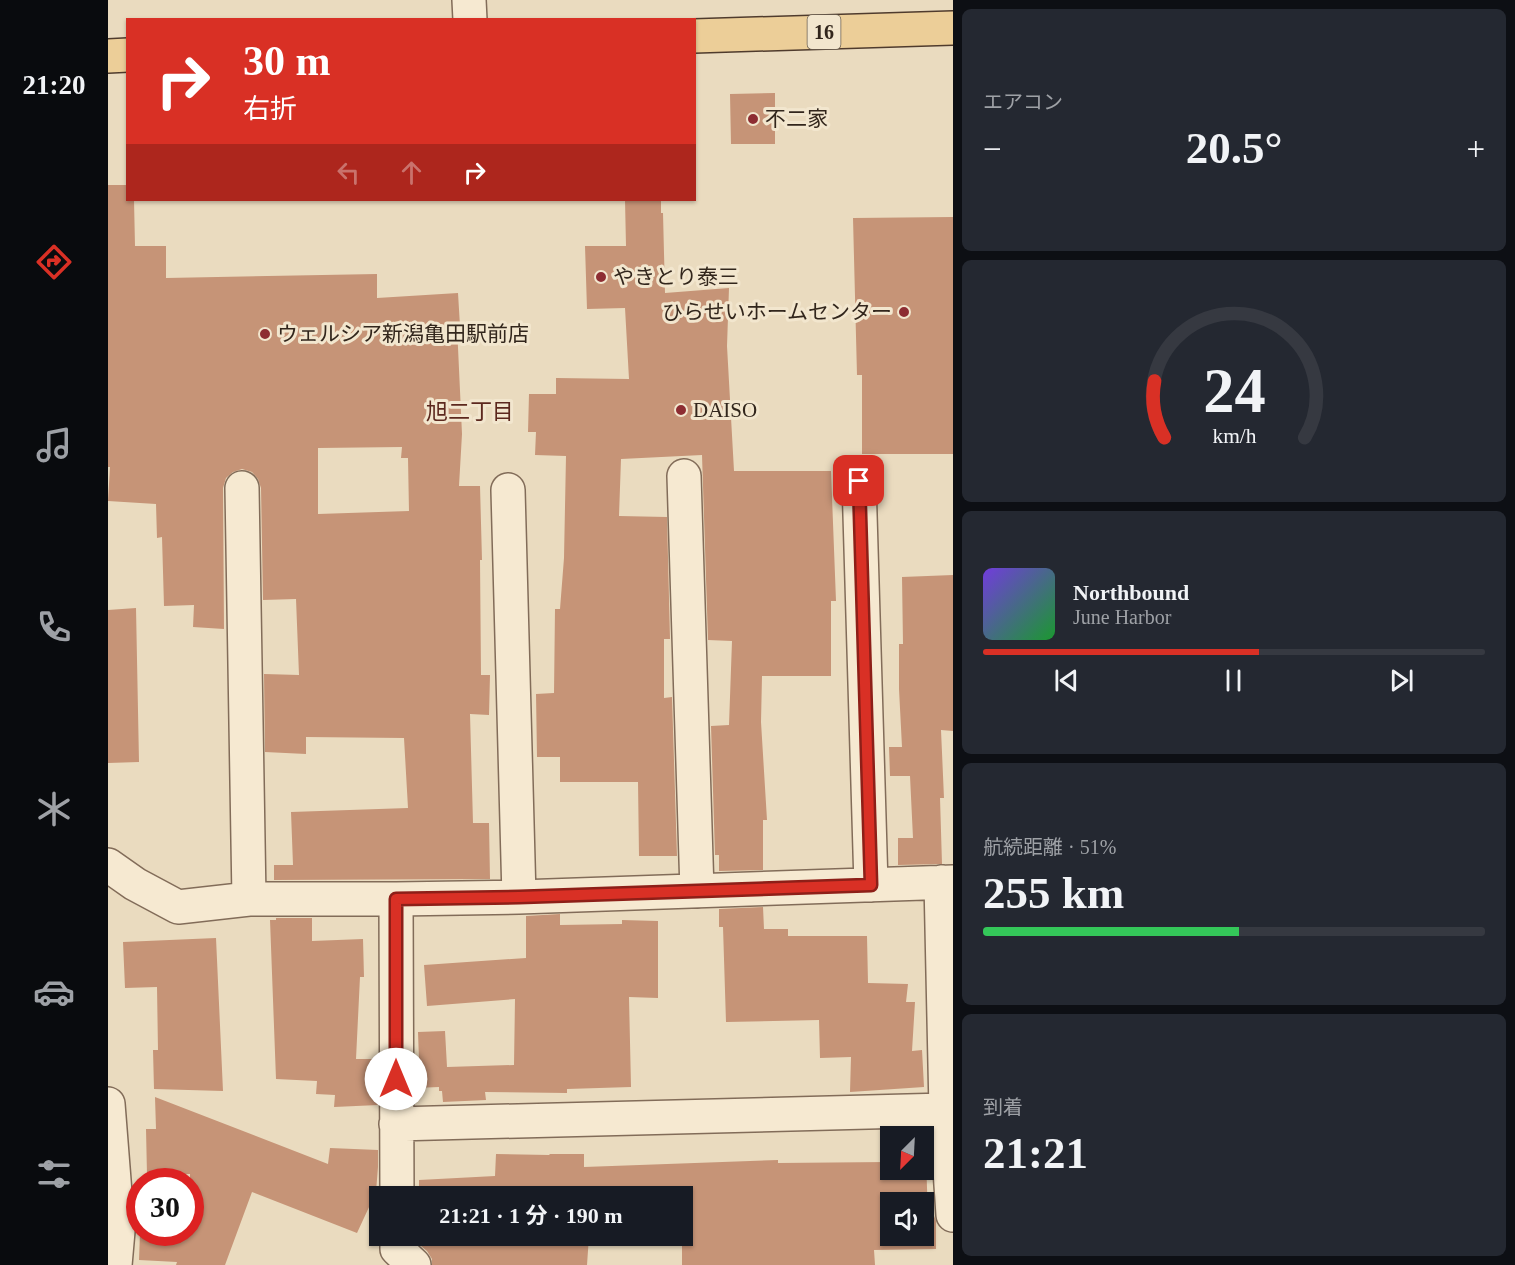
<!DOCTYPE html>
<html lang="ja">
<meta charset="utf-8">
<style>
:root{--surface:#171b24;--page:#242831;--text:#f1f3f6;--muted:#9ea1a6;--line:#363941;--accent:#d93025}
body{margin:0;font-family:"Times New Roman","Noto Sans JP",serif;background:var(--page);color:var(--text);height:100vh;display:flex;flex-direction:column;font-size:22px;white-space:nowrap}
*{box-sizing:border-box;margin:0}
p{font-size:20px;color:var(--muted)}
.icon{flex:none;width:33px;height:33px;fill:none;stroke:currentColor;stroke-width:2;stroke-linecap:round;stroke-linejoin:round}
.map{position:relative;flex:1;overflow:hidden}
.sheet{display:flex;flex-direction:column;gap:9px;padding:9px;background:#0d0f14;width:562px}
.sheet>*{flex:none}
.hud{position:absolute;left:18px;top:18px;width:570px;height:183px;border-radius:0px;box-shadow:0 2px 4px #0004;background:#d93025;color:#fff;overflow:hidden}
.needle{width:39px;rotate:204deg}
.tools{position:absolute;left:772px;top:1126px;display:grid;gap:12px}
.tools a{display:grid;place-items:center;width:54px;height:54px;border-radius:0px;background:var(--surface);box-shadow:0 2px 4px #0004;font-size:30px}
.speed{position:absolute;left:18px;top:1168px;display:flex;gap:12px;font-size:30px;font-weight:700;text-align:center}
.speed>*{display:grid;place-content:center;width:78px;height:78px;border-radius:50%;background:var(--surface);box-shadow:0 2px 4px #0004;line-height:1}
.speed .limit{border:9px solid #d22;background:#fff;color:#111}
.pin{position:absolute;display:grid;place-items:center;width:51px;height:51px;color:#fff;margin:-26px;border-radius:12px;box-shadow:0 3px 9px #0006}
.me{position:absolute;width:66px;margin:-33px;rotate:0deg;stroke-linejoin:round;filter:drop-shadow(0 0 4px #0008)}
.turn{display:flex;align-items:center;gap:21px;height:126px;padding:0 18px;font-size:27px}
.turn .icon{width:78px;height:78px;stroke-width:2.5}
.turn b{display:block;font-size:42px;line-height:51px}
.lanes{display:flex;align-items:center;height:57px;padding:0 18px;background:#0003;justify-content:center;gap:30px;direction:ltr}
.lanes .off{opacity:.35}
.big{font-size:45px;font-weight:700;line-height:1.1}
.sheet .card{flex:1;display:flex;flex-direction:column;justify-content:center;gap:9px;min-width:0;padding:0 21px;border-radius:9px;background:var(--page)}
.sheet .dial{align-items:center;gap:0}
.dial svg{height:156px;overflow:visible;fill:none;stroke:var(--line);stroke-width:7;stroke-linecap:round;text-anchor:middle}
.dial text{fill:var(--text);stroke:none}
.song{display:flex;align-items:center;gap:18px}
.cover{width:72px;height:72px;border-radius:9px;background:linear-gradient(135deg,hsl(260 70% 55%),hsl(130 70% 35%))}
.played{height:6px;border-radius:3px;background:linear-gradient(90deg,var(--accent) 55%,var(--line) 55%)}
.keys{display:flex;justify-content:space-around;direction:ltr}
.heat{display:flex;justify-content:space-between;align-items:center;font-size:33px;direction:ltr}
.charge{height:9px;border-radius:4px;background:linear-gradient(90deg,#34c759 51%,var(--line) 0)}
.trip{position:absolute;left:261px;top:1186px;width:324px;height:60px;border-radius:0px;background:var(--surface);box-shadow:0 2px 4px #0004;font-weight:700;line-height:60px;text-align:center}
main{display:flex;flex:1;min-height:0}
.dock{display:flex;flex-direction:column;width:108px;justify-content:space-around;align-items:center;background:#090b0e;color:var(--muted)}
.dock .icon{width:42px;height:42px}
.dock .current{color:var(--accent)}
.dock b{font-size:27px;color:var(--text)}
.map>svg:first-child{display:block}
.building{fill:#c69477;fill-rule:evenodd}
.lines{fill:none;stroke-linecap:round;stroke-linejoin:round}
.minor-casing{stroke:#826c59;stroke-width:36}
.primary-casing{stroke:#4f3b2d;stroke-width:36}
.minor{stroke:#f6e9d1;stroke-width:33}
.primary{stroke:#ecce98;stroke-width:33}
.route-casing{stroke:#8d1f18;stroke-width:15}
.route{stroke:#d93025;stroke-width:10}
.poi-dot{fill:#8d2d32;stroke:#f2e6ce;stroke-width:2}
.labels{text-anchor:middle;stroke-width:6;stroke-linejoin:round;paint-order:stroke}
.shield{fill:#f2e6ce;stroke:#6c6051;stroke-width:1.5}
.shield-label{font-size:20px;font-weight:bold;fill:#32261c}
.poi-label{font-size:21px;fill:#32261c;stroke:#f2e6ce;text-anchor:start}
.neighbourhood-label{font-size:22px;fill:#5c281e;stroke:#f2e6ce}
</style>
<main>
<nav class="dock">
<b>21:20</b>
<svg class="icon current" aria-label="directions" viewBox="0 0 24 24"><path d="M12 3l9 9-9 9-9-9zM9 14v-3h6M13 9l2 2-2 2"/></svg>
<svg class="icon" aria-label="music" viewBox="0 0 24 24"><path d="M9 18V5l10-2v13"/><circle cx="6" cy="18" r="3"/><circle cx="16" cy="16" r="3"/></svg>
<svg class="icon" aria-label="phone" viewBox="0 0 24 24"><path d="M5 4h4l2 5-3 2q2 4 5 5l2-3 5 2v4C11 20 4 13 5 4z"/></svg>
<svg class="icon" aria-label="climate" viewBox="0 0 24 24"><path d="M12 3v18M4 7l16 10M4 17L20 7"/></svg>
<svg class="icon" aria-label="car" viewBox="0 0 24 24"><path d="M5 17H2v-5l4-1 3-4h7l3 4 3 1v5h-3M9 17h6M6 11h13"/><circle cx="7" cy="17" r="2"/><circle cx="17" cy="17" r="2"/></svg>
<svg class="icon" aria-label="filters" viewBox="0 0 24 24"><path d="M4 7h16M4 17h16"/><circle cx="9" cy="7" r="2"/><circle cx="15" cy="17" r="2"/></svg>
</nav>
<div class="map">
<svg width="845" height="1265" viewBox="0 0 845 1265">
<rect width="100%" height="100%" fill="#eadbbf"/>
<path class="building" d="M 667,93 L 667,144 L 623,144 L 622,94 Z
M 0,185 L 20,185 L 20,200 L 26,200 L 27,246 L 58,246 L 58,278 L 269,274 L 269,298 L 350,293 L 352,326 L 349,326 L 354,434 L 351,486 L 372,486 L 374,560 L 372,560 L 373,675 L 382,675 L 381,715 L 362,714 L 365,823 L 381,823 L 382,879 L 166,880 L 166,865 L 185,865 L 183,812 L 300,808 L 296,738 L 198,737 L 198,754 L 157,752 L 156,674 L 191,675 L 188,599 L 155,600 L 153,488 L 150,479 L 144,472 L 134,469 L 125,472 L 118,478 L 115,488 L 116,629 L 85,627 L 86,605 L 56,606 L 54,537 L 49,538 L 48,504 L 0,501 L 2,467 L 0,467 ZM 294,447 L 293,458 L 300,458 L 301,511 L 210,514 L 210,448 Z
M 517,200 L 553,200 L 553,213 L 555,213 L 557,293 L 621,288 L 619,346 L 626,471 L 723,471 L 728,601 L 723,601 L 723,676 L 654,676 L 653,722 L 659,820 L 655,820 L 655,870 L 611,871 L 611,855 L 607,855 L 603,726 L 621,725 L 624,641 L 600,640 L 594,455 L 513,459 L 511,516 L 559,517 L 562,639 L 556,639 L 556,698 L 564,697 L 569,856 L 531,856 L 530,782 L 452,782 L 452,757 L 429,757 L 428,694 L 446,693 L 447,609 L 452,609 L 456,558 L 458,456 L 427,455 L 428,432 L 420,432 L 421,394 L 448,394 L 448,378 L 521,379 L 517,308 L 479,309 L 477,246 L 518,246 Z
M 845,217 L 845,454 L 754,454 L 754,375 L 749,375 L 745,218 Z
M 845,575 L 845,731 L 833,730 L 836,798 L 832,798 L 834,864 L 790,865 L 790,838 L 805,838 L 802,776 L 782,776 L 781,747 L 794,747 L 791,689 L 791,644 L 795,644 L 794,577 Z
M 28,608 L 31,762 L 0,763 L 0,610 Z
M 655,907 L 656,929 L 680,929 L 680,936 L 759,936 L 760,983 L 800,984 L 798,1002 L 807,1002 L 804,1051 L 814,1050 L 816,1087 L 742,1092 L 743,1057 L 712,1058 L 711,1020 L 618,1022 L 615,927 L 611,927 L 611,909 Z
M 452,914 L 452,925 L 514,924 L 514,920 L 550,921 L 550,998 L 521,997 L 523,1087 L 459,1089 L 459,1093 L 377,1092 L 378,1100 L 335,1102 L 334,1091 L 331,1091 L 331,1087 L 307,1088 L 307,1060 L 311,1060 L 310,1032 L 337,1031 L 339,1067 L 406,1065 L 407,999 L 319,1006 L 316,965 L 418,958 L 418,916 Z
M 168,918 L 204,918 L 204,941 L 255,939 L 256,977 L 252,977 L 248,1059 L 270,1059 L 270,1105 L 226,1107 L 227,1095 L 208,1094 L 209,1081 L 168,1079 L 162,920 L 168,920 Z
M 108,938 L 115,1091 L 46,1089 L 45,1050 L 50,1050 L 49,987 L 17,988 L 15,942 Z
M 47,1097 L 220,1164 L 222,1148 L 270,1150 L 270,1167 L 268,1192 L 249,1233 L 144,1192 L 117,1265 L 68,1265 L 69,1262 L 31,1260 L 32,1233 L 82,1233 L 82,1174 L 39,1175 L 38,1129 L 48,1129 Z
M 388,1154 L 441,1155 L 442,1154 L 476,1154 L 476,1167 L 670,1160 L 670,1163 L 779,1162 L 779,1159 L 783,1159 L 783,1170 L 816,1170 L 816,1159 L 818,1159 L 820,1216 L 826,1216 L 828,1221 L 828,1249 L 766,1250 L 767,1265 L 574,1265 L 574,1197 L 311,1197 L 311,1180 L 387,1176 ZM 783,1203 L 816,1203 L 816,1236 L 783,1236 Z
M 313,1236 L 481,1236 L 479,1265 L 324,1265 L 324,1259 L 319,1251 L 313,1246 Z"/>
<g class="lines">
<defs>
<path id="minor" d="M 361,0 L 362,20
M 576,476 L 589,891
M 751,481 L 763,885
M 134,488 L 141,899
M 400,490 L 411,897
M 0,865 L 27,884 L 70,907 L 141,899 L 288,899 L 411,897 L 845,882
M 833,882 L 838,1110 L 845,1215
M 288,899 L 289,1197
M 0,1104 L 10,1231 L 7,1265
M 288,1124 L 838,1110
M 289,1236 L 289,1249 L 306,1265"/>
<path id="primary" d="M 586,36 L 845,28
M 0,56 L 20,55"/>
</defs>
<use href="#minor" class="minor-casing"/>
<use href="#primary" class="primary-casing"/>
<use href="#minor" class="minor"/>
<use href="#primary" class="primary"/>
</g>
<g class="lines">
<defs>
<path id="route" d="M 288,1079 L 288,899 L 411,897 L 763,885 L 751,481"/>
</defs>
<use href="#route" class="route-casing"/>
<use href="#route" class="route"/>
</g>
<g class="poi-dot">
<circle cx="645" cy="119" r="6"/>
<circle cx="493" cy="277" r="6"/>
<circle cx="796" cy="312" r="6"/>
<circle cx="157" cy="334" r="6"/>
<circle cx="573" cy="410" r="6"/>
</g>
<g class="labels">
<rect class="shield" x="699.5" y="15" width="33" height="34" rx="4.5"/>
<g class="shield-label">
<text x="716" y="39">16</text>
</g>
<g class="poi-label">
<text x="657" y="126">不二家</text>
<text x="505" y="284">やきとり泰三</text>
<text x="784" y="319" text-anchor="end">ひらせいホームセンター</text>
<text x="169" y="341">ウェルシア新潟亀田駅前店</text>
<text x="585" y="417">DAISO</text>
</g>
<g class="neighbourhood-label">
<text x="362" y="419">旭二丁目</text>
</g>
</g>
</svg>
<div class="tools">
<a><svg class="needle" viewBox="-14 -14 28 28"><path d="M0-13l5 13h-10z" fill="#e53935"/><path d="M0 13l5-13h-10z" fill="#9ea1a6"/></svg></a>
<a><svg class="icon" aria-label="sound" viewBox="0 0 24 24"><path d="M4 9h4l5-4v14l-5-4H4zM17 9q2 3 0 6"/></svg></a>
</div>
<div class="speed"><div class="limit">30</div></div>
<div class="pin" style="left:751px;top:481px;background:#d93025"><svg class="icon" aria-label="arrive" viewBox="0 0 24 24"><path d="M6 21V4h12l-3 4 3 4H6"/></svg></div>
<svg class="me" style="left:288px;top:1079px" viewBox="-20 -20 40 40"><circle r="19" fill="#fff"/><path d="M0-13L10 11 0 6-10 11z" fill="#d93025"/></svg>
<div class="trip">21:21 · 1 分 · 190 m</div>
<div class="hud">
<div class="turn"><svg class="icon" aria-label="right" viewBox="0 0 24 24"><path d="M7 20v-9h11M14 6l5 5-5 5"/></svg><div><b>30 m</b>右折</div></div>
<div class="lanes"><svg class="icon off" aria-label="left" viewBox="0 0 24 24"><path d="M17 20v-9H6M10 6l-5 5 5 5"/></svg><svg class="icon off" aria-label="ahead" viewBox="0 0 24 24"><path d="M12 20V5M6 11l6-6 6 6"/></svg><svg class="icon" aria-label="right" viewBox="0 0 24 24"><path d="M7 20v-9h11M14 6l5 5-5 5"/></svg></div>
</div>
</div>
<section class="sheet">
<div class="card"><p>エアコン</p>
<div class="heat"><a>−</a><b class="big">20.5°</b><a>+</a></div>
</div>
<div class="card dial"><svg viewBox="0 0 100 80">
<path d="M14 69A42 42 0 1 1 86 69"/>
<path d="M14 69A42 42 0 0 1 9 40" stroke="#d93025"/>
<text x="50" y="56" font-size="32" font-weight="700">24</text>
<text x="50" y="72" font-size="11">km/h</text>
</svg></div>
<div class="card">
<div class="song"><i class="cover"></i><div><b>Northbound</b><p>June Harbor</p></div></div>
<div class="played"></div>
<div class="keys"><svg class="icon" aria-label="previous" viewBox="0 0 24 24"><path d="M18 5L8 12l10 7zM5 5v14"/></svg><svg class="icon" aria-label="pause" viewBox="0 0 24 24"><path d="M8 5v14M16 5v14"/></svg><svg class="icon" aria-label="next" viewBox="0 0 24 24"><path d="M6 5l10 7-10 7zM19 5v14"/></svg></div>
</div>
<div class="card"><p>航続距離 · 51%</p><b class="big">255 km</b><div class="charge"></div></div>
<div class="card"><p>到着</p><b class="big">21:21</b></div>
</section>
</main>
